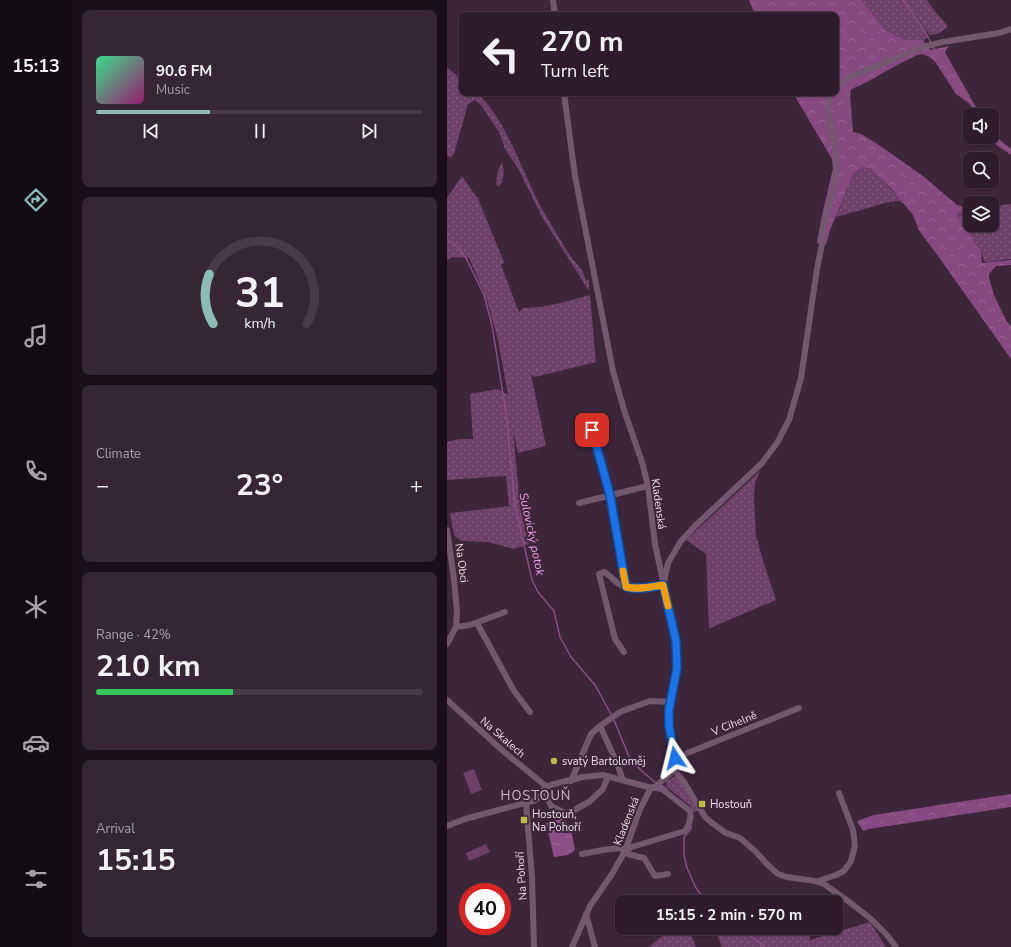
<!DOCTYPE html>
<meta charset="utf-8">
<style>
:root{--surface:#2e1c2c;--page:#362534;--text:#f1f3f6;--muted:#a7a1a9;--line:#493a48;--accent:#8bbbb9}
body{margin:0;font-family:"Nunito Sans",sans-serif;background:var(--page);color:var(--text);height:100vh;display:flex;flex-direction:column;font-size:15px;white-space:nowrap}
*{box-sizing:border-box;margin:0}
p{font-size:13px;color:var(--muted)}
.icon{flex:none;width:22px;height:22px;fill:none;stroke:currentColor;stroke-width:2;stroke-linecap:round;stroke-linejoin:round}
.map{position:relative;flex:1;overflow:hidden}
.panel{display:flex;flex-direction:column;gap:10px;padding:10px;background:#190f18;width:375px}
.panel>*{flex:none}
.guide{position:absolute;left:12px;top:12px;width:380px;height:84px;border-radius:8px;box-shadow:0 1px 3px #0004,0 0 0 1px var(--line);background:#2e1c2c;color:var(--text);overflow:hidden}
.fabs{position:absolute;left:516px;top:108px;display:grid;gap:8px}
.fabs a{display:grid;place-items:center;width:36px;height:36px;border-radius:8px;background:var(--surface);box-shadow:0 1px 3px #0004,0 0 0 1px var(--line);font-size:20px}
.speed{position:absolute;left:12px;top:883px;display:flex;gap:8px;font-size:20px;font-weight:700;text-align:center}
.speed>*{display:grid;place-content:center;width:52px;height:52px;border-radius:50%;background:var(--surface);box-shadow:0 1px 3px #0004,0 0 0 1px var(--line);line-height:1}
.speed .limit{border:6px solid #d22;background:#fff;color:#111}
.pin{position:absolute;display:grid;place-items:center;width:34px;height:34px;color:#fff;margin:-17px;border-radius:8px;box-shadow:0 2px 6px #0006}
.me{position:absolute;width:44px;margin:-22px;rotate:350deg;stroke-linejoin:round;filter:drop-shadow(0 0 3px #0008)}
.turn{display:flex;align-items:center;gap:14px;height:84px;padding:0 16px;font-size:18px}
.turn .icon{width:52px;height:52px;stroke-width:2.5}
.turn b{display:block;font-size:28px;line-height:34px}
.big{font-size:30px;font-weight:700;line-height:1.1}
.panel .tile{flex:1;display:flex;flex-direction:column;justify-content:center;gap:6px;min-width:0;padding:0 14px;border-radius:8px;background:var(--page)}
.panel .dial{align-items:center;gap:0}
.dial svg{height:104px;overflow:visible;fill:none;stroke:var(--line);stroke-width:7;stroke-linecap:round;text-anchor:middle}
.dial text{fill:var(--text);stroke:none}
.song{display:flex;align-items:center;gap:12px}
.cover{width:48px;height:48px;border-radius:6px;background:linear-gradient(135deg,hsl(150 70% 55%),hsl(320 70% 35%))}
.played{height:4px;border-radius:2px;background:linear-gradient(90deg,var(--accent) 35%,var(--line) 35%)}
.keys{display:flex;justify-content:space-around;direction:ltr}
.heat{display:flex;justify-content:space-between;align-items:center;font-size:22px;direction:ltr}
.charge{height:6px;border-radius:3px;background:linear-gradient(90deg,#34c759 42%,var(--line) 0)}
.trip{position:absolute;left:168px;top:895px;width:228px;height:40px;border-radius:8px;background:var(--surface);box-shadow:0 1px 3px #0004,0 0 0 1px var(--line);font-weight:700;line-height:40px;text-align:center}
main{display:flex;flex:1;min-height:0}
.tab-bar{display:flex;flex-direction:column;width:72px;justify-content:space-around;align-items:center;background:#120b12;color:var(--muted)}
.tab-bar .icon{width:28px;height:28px}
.tab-bar .selected{color:var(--accent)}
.tab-bar b{font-size:18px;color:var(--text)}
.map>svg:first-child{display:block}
.grass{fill:url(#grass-dots)}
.forest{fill:url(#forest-crowns)}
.garden{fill:#6f406a}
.water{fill:url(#water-ripples)}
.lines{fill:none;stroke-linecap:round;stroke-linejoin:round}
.stream{stroke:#8c4e86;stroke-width:1.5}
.minor{stroke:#745870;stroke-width:6}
.route-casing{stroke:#114b97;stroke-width:10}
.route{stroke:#1a73e8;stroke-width:7}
.slow{stroke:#f59e0b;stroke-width:7}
.poi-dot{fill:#bbc044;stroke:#3d253a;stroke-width:1.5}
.labels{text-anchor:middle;stroke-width:4;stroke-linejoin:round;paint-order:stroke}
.street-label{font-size:11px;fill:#ecdce9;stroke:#3d253a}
.poi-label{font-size:11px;fill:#ecdce9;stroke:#3d253a;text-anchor:start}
.water-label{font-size:12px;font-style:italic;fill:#f59deb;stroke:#3d253a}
.quarter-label{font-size:13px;letter-spacing:1px;fill:#d2b4ce;stroke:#3d253a}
</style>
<main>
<nav class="tab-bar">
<b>15:13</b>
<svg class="icon selected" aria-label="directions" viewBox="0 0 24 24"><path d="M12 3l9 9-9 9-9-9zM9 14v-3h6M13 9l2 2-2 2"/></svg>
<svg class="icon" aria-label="music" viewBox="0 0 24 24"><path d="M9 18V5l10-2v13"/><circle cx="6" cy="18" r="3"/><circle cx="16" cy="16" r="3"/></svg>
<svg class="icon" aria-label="phone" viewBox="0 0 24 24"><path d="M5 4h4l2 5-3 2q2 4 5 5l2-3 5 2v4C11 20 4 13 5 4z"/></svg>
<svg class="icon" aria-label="climate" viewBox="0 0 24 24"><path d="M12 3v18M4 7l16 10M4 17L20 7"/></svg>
<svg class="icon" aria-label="car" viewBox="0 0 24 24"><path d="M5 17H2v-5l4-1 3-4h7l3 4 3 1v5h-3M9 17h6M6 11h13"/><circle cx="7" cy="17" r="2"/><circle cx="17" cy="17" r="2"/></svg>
<svg class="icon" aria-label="filters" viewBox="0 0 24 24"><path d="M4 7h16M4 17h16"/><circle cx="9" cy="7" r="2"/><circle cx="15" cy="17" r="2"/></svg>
</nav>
<section class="panel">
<div class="tile">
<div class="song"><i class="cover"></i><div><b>90.6 FM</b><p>Music</p></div></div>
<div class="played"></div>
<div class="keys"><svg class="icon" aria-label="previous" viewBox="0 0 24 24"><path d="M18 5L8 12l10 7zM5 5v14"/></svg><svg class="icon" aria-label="pause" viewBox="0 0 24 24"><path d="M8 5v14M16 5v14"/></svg><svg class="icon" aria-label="next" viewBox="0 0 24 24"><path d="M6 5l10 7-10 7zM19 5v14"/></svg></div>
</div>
<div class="tile dial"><svg viewBox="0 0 100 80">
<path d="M14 69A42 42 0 1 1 86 69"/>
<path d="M14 69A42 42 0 0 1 11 31" stroke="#8bbbb9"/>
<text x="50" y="56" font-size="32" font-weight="700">31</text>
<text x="50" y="72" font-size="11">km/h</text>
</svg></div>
<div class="tile"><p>Climate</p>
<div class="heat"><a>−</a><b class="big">23°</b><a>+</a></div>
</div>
<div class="tile"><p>Range · 42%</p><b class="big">210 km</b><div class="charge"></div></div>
<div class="tile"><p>Arrival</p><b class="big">15:15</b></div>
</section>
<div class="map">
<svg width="564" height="947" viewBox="0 0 564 947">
<defs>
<pattern id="grass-dots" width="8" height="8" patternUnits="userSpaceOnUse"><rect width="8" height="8" fill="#6f406a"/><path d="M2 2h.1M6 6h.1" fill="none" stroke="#845b7f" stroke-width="1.8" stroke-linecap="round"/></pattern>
<pattern id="forest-crowns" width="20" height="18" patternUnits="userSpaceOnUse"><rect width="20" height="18" fill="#874981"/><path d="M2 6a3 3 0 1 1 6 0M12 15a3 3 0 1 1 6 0" fill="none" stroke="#986393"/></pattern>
<pattern id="water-ripples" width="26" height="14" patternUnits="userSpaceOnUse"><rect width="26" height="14" fill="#8c4e86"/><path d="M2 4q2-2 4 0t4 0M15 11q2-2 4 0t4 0" fill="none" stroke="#9c6797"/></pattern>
</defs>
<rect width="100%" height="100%" fill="#3d253a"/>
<path class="grass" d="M 415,0 L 480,0 L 486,9 L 500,25 L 500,27 C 496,32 489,35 483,35 L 465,11 L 482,37 L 476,40 L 458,40 L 438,30 Z
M 0,67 L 15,80 L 15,93 L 30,93 C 58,120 70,157 86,191 C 94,209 105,226 115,242 C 118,248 121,253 125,258 C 130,265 136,269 138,278 L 140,281 L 142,279 L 142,291 L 95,217 L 72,170 L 58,149 L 52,132 L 34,105 L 28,100 L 21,104 L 7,154 L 3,158 L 0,155 Z
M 55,163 C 58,171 57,180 52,187 L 49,184 L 51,170 Z
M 415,167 L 425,169 L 458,204 L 451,201 L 442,202 L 389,217 L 406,175 Z
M 15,176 L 31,199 L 57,262 L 58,262 L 54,265 L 72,312 L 76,308 C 99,308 121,301 143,295 L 149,362 L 88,377 L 84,374 L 99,446 L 71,453 L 66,430 L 72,494 L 75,515 L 82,544 L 67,549 L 41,542 L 14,541 L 7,535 L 3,513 L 39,509 L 62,506 L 59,476 L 0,480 L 0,442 L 12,439 L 26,439 L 23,394 L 51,389 L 61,395 L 51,340 L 40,300 L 22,258 L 5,257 L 0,260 L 0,198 Z
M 564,204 L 564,259 L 539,262 L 537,261 C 536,258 535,254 534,252 C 528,239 513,228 510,214 L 512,211 L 523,208 L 523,225 L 545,225 L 545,206 Z
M 313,471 L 308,483 L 307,499 L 309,535 L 316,561 L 329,600 L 263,628 L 262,629 L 259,554 L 239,540 Z
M 229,776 L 232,779 L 251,811 L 247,812 L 243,806 L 219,786 L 220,784 L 219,781 Z
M 423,922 L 439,947 L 275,947 L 267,928 L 361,928 L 363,940 Z
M 224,928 L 241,928 L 249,947 L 202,947 Z"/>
<path class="forest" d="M 302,0 L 415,0 L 438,30 L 458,40 L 476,40 L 483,50 L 502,46 L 498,52 L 527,104 L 535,115 L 529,115 L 528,113 L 523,104 L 509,94 L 489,63 L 483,57 L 475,54 L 470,55 L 450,65 L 420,82 L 407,88 L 404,90 L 403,94 L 406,132 L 414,134 L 429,143 L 476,176 L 510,205 L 517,207 L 523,208 C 519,210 511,209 510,215 L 520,231 L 534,251 L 535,263 L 564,260 L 564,265 L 549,266 L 542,274 L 542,278 L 547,295 L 559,320 L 564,326 L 564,359 L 491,256 L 471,229 L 470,225 L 466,215 L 443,187 L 424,169 L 415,167 L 406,175 L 383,230 L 379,245 L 370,243 L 374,220 L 386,168 L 385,159 L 346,93 L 389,93 L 389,15 L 308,15 Z
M 545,129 L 553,140 L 564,149 L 564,155 L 538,137 L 545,137 Z
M 564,794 L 564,807 L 422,829 L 416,831 L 410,821 L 427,815 Z"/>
<path class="garden" d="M 27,769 L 35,790 L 24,794 L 16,773 Z
M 39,844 L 43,852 L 22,861 L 19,853 Z"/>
<path class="water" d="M 116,818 L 124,830 L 128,850 L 121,855 L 107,857 L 99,823 Z"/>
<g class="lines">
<path class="stream" d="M 456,0 L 478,31 L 484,43
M 486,47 L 490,54 L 532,115
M 545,133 L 556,146 L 564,152
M 0,239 L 11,247 L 20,260 L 37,295 L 45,325 L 59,413 L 68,505 L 85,580 L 91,592 L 107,611 L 113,637 L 124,657 L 148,685 L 165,716
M 167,720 L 183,759 L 196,772 L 209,783
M 213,784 L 220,789
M 244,826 L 244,829 L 237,837 L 237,855 L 240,868 L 249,888 L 257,899 L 260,902
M 293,928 L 318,947"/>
<path class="minor" d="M 106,0 L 108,15
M 389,87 L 390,85 L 405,76 L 476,47 L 496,42 L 552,33 L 564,29
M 117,93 L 128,176 L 166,371 L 177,410 L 195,462 L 201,486 L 208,544 L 229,641 L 230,668 L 222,710 L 222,726 L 228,758 L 228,765 L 224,773 L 222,775 L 209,786 L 204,788 L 193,809 L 178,851 L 165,874 L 143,906 L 125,947
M 145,430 L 163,495 L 179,587
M 132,503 L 201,486
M 0,530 L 7,579 L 10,612 L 9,627 L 0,644
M 217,582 L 221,563 L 234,541 L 248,526 L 315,463 L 330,443 L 342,420 L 354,378 L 370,269 L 375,244 L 375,231 L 384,198 L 389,176 L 390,165 L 388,146 L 384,128 L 381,112 L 382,97 L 385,93
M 30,623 L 67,691 L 83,712
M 9,627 L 23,625 L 58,612
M 177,652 L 168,639 L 154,582 L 152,574 L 157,572 C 163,575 167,581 172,584 C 185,592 202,587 216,585
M 0,700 L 56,751 L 100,787
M 153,726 L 169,761 L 176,780
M 228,758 L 352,708
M 226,769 L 237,782 L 258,817 L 265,823 L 279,833 L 293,838 L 308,851 L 322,866 L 331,874 L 340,877 L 368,881 L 377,884 L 405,904 L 424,919 L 440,935 L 449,947
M 124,781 L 144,734 L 153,726 L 173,712 L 203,701 L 223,702
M 96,790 L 104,806 L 120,814 L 142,802 L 156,789 L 161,776
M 79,803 L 85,877 L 87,947
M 0,826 L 18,819 L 89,800 C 94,797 94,790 100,787 C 102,785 104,785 107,784 L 136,777 L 156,775 L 201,787 L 215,789 L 243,811 C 245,819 242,825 238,831 L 185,847 L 178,851
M 135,854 L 156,850 L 174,848 L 181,854 L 197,858 L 208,876 L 221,874
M 371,881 L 389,875 L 397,871 L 404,861 L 408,846 L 406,830 L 392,793
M 139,914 L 148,947"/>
</g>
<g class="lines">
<defs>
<path id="route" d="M 145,430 L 163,495 L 179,587 C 191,590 204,587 216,585 L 229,641 L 230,668 L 222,710 L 222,726 L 228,758"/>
</defs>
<use href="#route" class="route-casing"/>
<use href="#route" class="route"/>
<path class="slow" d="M 176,571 L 179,587 C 191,590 204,587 216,585 L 221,606"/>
</g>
<g class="poi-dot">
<circle cx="107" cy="761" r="4"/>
<rect x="251" y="800" width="8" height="8" rx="2"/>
<rect x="73" y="816" width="8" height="8" rx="2"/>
</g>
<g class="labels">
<g class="street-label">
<text transform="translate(212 504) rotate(82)" y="4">Kladenská</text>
<text transform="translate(15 563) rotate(82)" y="4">Na Obci</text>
<text transform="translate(287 723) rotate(-22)" y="4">V Cihelně</text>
<text transform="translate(56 737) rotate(41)" y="4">Na Skalech</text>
<text transform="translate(179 821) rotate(-68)" y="4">Kladenská</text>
<text transform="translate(74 876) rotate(-94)" y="4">Na Pohoří</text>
</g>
<g class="poi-label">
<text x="115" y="765">svatý Bartoloměj</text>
<text x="263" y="808">Hostouň</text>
<text x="85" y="818">Hostouň,<tspan x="85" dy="13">Na Pohoří</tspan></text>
</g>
<g class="water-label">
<text transform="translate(85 534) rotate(78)" y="4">Sulovický potok</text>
</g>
<g class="quarter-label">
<text x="89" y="800">HOSTOUŇ</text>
</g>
</g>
</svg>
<div class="fabs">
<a><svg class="icon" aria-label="sound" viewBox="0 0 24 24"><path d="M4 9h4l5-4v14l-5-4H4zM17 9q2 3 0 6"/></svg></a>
<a><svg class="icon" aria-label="search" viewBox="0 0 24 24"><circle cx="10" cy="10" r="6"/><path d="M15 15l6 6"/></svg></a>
<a><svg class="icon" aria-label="layers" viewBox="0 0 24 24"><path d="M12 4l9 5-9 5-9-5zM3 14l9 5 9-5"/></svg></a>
</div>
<div class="speed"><div class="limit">40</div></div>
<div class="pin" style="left:145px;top:430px;background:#d93025"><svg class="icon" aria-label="arrive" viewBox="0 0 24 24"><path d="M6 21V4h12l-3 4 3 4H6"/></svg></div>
<svg class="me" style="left:228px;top:758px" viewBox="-20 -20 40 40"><path d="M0-17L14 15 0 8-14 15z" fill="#1a73e8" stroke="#fff" stroke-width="4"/></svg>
<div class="trip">15:15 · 2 min · 570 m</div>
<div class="guide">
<div class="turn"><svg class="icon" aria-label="left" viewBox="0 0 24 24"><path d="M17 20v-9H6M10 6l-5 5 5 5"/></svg><div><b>270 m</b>Turn left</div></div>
</div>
</div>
</main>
